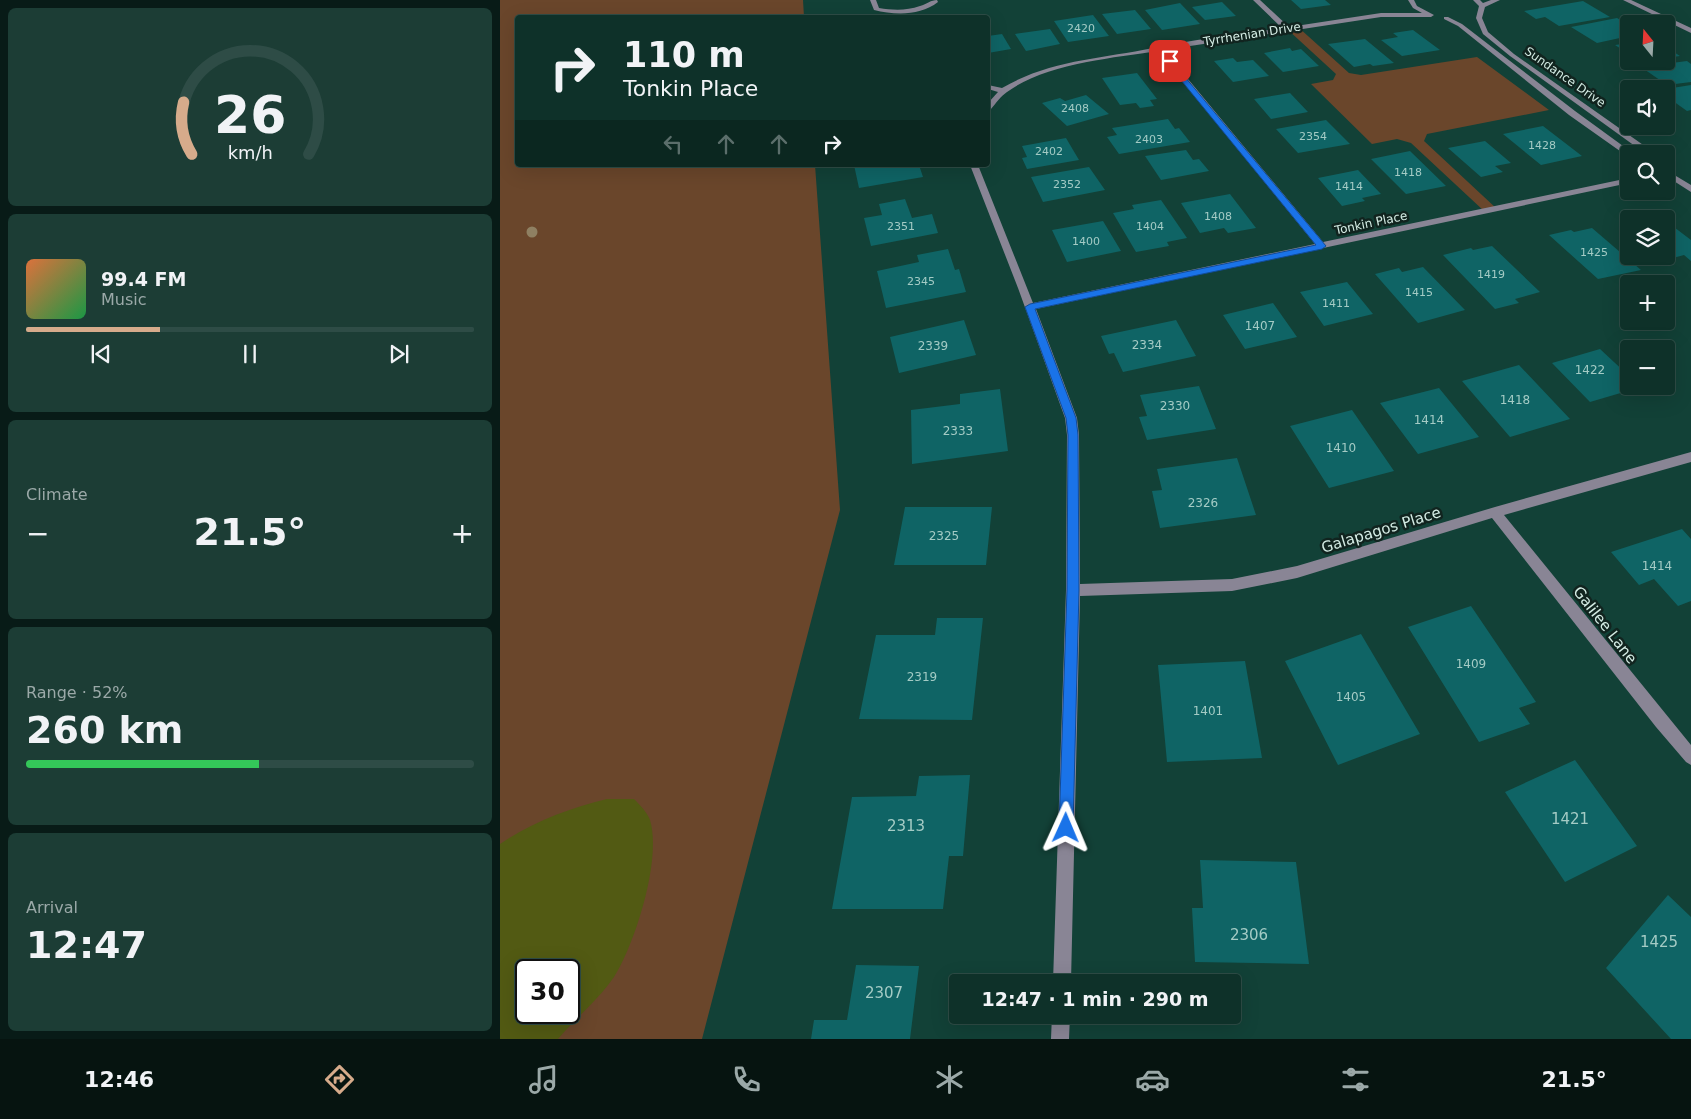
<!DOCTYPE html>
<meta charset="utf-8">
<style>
:root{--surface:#0e3129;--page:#1c3d35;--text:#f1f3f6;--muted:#9ba9a8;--line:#2e4c46;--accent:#d6ab8b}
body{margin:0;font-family:"DejaVu Sans",sans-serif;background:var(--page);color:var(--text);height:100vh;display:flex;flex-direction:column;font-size:19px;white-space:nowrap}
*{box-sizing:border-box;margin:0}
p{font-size:16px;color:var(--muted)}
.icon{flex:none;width:28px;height:28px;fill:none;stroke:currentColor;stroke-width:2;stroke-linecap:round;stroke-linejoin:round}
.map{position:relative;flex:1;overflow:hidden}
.side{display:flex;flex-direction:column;gap:8px;padding:8px;background:#081b17;width:500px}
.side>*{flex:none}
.guide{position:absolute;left:15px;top:15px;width:475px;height:152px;border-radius:5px;box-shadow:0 5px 20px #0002,0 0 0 1px var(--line);background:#0e3129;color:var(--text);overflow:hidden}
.needle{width:32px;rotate:342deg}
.controls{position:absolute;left:1120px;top:15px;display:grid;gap:10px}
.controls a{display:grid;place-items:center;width:55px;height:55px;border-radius:5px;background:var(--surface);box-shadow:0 5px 20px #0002,0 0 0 1px var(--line);font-size:25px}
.speed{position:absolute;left:15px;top:959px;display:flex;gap:10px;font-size:25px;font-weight:700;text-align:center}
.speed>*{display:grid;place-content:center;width:65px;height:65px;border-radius:50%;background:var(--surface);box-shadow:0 5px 20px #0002,0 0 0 1px var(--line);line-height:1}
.speed .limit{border:2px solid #111;border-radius:8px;background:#fff;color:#111}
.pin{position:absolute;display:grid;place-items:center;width:42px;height:42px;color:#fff;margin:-21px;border-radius:10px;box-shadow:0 2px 8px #0006}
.me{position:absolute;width:55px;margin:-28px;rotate:1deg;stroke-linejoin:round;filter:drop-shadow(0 0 4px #0008)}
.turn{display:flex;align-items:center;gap:18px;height:105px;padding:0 25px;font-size:22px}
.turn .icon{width:65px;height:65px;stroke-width:2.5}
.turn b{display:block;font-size:35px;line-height:42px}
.lanes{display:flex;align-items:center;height:48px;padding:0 25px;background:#0003;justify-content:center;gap:25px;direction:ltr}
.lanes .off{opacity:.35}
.big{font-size:38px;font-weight:700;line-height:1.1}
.side .tile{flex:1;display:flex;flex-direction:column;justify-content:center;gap:8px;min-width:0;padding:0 18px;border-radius:8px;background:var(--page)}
.side .dial{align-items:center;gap:0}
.dial svg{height:130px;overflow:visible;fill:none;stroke:var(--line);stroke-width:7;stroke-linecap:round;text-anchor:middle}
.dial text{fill:var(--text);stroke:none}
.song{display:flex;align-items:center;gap:15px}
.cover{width:60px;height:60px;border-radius:8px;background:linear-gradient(135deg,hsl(20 70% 55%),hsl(140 70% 35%))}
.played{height:5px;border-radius:2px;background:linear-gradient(90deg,var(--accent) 30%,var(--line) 30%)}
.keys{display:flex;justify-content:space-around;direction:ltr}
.heat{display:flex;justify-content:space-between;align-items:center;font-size:28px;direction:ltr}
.charge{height:8px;border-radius:4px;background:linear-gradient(90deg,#34c759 52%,var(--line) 0)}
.trip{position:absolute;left:449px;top:974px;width:292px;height:50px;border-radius:5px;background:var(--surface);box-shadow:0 5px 20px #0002,0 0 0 1px var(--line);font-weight:700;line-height:50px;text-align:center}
.dock{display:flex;height:80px;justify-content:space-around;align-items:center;background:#061410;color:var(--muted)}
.dock .icon{width:35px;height:35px}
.dock .selected{color:var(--accent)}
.dock b{font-size:22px;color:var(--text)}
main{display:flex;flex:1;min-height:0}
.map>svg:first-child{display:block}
.green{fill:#6a462b;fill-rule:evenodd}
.water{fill:#525a13;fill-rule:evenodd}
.building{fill:#0f6465}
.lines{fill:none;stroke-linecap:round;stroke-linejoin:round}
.minor{fill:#898595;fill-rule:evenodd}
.tree{fill:#8f8062}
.route{fill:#1a73e8;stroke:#114b97}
.labels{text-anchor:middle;stroke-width:5;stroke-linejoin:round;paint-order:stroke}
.far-number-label{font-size:11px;fill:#a4cbc5}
.far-street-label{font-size:12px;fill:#d5ede5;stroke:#11241f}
.number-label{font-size:12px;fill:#a4cbc5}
.street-label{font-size:15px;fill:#d5ede5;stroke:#11241f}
.near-number-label{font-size:15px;fill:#a4cbc5}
</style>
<main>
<section class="side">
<div class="tile dial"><svg viewBox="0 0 100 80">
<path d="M14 69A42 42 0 1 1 86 69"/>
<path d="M14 69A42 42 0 0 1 9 37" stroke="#d6ab8b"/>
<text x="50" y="56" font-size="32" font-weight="700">26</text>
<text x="50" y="72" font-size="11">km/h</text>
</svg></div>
<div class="tile">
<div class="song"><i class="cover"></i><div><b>99.4 FM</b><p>Music</p></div></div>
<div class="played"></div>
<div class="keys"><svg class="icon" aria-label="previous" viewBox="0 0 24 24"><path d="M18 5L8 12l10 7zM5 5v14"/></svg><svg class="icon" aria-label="pause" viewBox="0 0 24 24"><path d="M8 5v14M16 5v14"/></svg><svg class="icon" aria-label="next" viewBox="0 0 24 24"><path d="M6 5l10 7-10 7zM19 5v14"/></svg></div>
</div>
<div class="tile"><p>Climate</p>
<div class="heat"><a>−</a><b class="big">21.5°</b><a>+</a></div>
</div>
<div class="tile"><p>Range · 52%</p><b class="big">260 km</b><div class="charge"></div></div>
<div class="tile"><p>Arrival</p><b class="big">12:47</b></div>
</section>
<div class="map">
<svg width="1191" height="1039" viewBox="0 0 1191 1039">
<rect width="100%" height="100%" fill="#124137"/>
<path class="green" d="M 0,0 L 303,0 L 304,17 L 18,18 L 18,165 L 315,165 L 340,510 L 202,1039 L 0,1039 ZM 26,970 L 69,970 L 69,1012 L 26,1012 Z
M 798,27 L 849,73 L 861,75 L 977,57 L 1049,110 L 927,134 L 924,141 L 997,209 L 984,211 L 911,143 L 897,139 L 872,144 L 811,84 L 833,80 L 836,74 L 787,29 Z"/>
<path class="water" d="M 107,799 L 134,799 C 140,805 147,812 150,820 C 162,859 135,944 114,977 C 98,1000 76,1018 58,1039 L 0,1039 L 0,844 C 32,822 70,808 107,799 ZM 26,970 L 69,970 L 69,1012 L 26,1012 Z"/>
<path class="building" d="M 791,0 L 825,0 L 831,5 L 801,9 Z
M 1083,1 L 1110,17 L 1059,26 L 1045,17 L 1036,19 L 1024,11 Z
M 722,2 L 736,16 L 705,20 L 692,7 Z
M 680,3 L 700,24 L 662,30 L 645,10 Z
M 635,10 L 651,29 L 617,34 L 602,14 Z
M 593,15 L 609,36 L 568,42 L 554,21 Z
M 1117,18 L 1129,25 L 1129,36 L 1097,43 L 1071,27 Z
M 550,29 L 560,44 L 526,51 L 515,34 Z
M 913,30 L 940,50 L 902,56 L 881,40 L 898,37 L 893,33 Z
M 502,34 L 511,49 L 488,53 L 488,36 Z
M 865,39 L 894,63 L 873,66 L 870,64 L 854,67 L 828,44 Z
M 1129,43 L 1129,54 L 1115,45 Z
M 1166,47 L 1180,56 L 1166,58 Z
M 790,48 L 792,51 L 801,49 L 819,66 L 783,72 L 764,53 Z
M 733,58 L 737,62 L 753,60 L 769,76 L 733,82 L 714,61 Z
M 1187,61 L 1191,64 L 1191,82 L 1167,85 L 1141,67 Z
M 637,73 L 657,99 L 650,100 L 654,106 L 640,108 L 636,103 L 620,105 L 602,78 Z
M 1191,85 L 1191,110 L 1187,111 L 1166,96 L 1166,89 Z
M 790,93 L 808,112 L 771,119 L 754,99 Z
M 586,95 L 609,114 L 567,126 L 542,103 L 560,98 L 565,101 Z
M 668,119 L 675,129 L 679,128 L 690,142 L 619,154 L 607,137 L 617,135 L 612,128 Z
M 826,120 L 850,144 L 798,153 L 776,129 Z
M 1043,126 L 1082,156 L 1041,165 L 1003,134 Z
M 566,138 L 579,160 L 527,169 L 522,158 L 527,157 L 522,146 Z
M 985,141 L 1011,163 L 995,166 L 1003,172 L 981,177 L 948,148 Z
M 686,150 L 693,160 L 699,159 L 709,171 L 661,180 L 645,156 Z
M 910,151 L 946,186 L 906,194 L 871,159 Z
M 354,165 L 419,165 L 423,177 L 359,188 Z
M 589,167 L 605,190 L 543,202 L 531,177 Z
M 858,170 L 881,194 L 862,198 L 865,201 L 842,206 L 818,178 Z
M 730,194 L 756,228 L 728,233 L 724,228 L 700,233 L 681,203 Z
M 405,199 L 412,218 L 432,214 L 438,233 L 371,246 L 364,218 L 382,215 L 379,204 Z
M 661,200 L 687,238 L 667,242 L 669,246 L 636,252 L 613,213 L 634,209 L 632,205 Z
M 1155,213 L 1163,219 L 1133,217 Z
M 603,221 L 621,251 L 567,262 L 552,230 Z
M 1166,221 L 1191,240 L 1191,261 L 1184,255 L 1173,258 L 1166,253 Z
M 1092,228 L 1141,270 L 1098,279 L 1049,235 L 1071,230 L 1074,232 Z
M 992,246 L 1040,292 L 1015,299 L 1019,303 L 995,309 L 943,255 L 971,248 L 973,250 Z
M 448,249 L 455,270 L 459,269 L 466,292 L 386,308 L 377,271 L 419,262 L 417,255 Z
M 923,267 L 965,310 L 918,323 L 875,274 L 899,268 L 902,272 Z
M 847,282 L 873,314 L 824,326 L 800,292 Z
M 773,303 L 797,337 L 745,349 L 723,315 Z
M 464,320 L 476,355 L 399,373 L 390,337 Z
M 676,320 L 696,356 L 623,372 L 614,353 L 609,354 L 601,336 Z
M 1100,349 L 1129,376 L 1129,386 L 1141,387 L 1090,402 L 1052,363 Z
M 1019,365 L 1070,419 L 1010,437 L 962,381 Z
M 699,386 L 716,429 L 647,440 L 639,417 L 647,416 L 640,395 Z
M 939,388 L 979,437 L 918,454 L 880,403 Z
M 500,389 L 508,451 L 412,464 L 411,410 L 460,404 L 460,394 Z
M 852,410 L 894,471 L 829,488 L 790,426 Z
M 737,458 L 756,515 L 660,528 L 652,491 L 662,490 L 657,469 Z
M 405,507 L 492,507 L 486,565 L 394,565 Z
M 1182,529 L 1191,539 L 1191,601 L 1178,606 L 1154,579 L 1139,585 L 1111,552 Z
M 971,606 L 1036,702 L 1019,708 L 1030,724 L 979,742 L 908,627 Z
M 437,618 L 483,618 L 472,720 L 359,719 L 376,635 L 435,635 Z
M 861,634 L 920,734 L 838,765 L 785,661 Z
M 745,661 L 762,758 L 667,762 L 658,665 Z
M 1075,760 L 1137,846 L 1065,882 L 1005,792 Z
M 470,775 L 463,856 L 449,856 L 443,909 L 332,909 L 352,797 L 416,796 L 419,776 Z
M 700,860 L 796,862 L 809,964 L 695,962 L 692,908 L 703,908 Z
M 1168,895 L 1191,917 L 1191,1039 L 1171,1039 L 1106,968 Z
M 356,965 L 419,966 L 410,1039 L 311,1039 L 314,1020 L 347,1020 Z"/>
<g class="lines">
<path class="minor" d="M 370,0 L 376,0 L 379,8 C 392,10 406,11 420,6 C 427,4 431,0 437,0 L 438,2 C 420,16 395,15 374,10 Z
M 753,0 L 760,0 L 789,27 L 881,13 L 922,13 L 913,8 L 908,0 L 914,0 L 917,6 L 934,15 L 931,17 L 881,17 L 664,50 L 823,242 L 1129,178 L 1129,183 L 536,309 L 577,418 L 579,435 L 580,584 L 732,579 L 797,566 L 995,507 L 1191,452 L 1191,462 L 1004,515 L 1191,745 L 1191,765 L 1186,762 L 1156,727 L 992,518 L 797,578 L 732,591 L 580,596 L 571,982 L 553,982 L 566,590 L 567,435 L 565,418 L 518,288 L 470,165 L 478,165 L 533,303 L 815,244 L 658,51 C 612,58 545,64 507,92 C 501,96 496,103 491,109 L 488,109 L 488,103 L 498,92 L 488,89 L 488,85 L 502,88 C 550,60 600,59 653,48 C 695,39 740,34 782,28 Z
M 973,0 L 980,0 L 983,3 L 991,0 L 1000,0 L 985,7 L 982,18 L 988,32 L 1014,54 L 1156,154 L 1146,154 L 1010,56 L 983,34 L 976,18 L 979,6 Z
M 1123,0 L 1131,0 L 1191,28 L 1191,33 Z
M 944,17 L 948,17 L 962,24 L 1075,111 L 1134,154 L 1127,156 L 1069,115 L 958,26 L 944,19 Z
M 1166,170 L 1191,185 L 1191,192 L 1166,176 Z
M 552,1015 L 570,1015 L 569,1039 L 551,1039 Z"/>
</g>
<circle class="tree" cx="32" cy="232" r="5.5"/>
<path class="route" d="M 670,59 L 826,246 L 822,249 L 535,309 L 576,418 L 578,435 L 579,590 L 573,828 L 571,833 L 566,835 L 561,833 L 559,828 L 567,590 L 568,435 L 566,418 L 525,307 L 530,304 L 816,245 L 667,63 L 666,61 Z"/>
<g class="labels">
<g class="far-number-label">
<text x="581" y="32">2420</text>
<text x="575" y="112">2408</text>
<text x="813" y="140">2354</text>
<text x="649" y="143">2403</text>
<text x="1042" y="149">1428</text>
<text x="549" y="155">2402</text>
<text x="908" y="176">1418</text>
<text x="567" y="188">2352</text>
<text x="849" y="190">1414</text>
<text x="718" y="220">1408</text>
<text x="401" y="230">2351</text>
<text x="650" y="230">1404</text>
<text x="586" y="245">1400</text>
<text x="1094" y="256">1425</text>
<text x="991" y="278">1419</text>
<text x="421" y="285">2345</text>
<text x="919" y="296">1415</text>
<text x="836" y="307">1411</text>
</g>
<g class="far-street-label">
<text transform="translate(752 34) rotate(-9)" y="4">Tyrrhenian Drive</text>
<text transform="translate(1065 77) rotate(35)" y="4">Sundance Drive</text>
<text transform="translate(871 223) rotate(-12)" y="4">Tonkin Place</text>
</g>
<g class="number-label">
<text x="760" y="330">1407</text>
<text x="647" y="349">2334</text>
<text x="433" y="350">2339</text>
<text x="1090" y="374">1422</text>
<text x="1015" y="404">1418</text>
<text x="675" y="410">2330</text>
<text x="929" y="424">1414</text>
<text x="458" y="435">2333</text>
<text x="841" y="452">1410</text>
<text x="703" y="507">2326</text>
<text x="444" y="540">2325</text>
<text x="1157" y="570">1414</text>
<text x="971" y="668">1409</text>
<text x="422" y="681">2319</text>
<text x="851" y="701">1405</text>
<text x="708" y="715">1401</text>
</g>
<g class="street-label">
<text transform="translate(881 530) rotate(-17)" y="5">Galapagos Place</text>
<text transform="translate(1105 625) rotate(52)" y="5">Galilee Lane</text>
</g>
<g class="near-number-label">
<text x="1070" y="824">1421</text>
<text x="406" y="831">2313</text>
<text x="749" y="940">2306</text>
<text x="1159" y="947">1425</text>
<text x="384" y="998">2307</text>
</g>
</g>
</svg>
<div class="controls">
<a><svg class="needle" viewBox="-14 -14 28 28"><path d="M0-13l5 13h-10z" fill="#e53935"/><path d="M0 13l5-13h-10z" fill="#9ba9a8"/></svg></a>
<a><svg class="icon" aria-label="sound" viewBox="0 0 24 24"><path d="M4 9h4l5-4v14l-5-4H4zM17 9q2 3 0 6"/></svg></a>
<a><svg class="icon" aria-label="search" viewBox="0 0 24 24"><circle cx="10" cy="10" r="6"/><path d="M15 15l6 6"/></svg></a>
<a><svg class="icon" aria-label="layers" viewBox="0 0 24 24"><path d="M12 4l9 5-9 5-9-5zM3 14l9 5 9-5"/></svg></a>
<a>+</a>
<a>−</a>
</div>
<div class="speed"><div class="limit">30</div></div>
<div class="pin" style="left:670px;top:61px;background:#d93025"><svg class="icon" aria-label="arrive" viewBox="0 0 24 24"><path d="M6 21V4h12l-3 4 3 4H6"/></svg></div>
<svg class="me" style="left:566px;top:828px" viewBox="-20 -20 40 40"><path d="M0-17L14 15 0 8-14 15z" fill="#1a73e8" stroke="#fff" stroke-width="4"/></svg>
<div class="trip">12:47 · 1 min · 290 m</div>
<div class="guide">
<div class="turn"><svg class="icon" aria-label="right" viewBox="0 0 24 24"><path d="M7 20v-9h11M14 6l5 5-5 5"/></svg><div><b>110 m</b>Tonkin Place</div></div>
<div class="lanes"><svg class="icon off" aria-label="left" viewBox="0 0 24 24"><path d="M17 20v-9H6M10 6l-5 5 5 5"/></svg><svg class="icon off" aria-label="ahead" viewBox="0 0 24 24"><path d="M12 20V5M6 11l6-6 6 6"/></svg><svg class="icon off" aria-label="ahead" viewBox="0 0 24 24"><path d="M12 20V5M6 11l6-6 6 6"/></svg><svg class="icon" aria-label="right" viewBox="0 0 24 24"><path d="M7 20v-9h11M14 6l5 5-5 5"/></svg></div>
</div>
</div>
</main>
<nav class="dock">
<b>12:46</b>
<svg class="icon selected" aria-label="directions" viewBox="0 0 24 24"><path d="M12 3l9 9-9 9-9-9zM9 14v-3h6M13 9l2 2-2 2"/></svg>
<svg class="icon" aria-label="music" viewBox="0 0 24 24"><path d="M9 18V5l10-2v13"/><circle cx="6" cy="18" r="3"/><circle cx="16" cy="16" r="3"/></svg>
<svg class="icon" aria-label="phone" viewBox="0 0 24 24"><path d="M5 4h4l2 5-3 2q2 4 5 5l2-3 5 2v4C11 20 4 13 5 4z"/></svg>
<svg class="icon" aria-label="climate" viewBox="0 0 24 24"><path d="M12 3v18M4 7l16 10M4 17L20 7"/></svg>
<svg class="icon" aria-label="car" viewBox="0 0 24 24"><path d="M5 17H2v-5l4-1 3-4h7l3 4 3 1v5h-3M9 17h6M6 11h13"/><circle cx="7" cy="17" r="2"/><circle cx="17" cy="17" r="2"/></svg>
<svg class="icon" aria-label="filters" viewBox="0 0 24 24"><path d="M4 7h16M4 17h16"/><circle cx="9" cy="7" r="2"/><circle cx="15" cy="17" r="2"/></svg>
<b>21.5°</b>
</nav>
